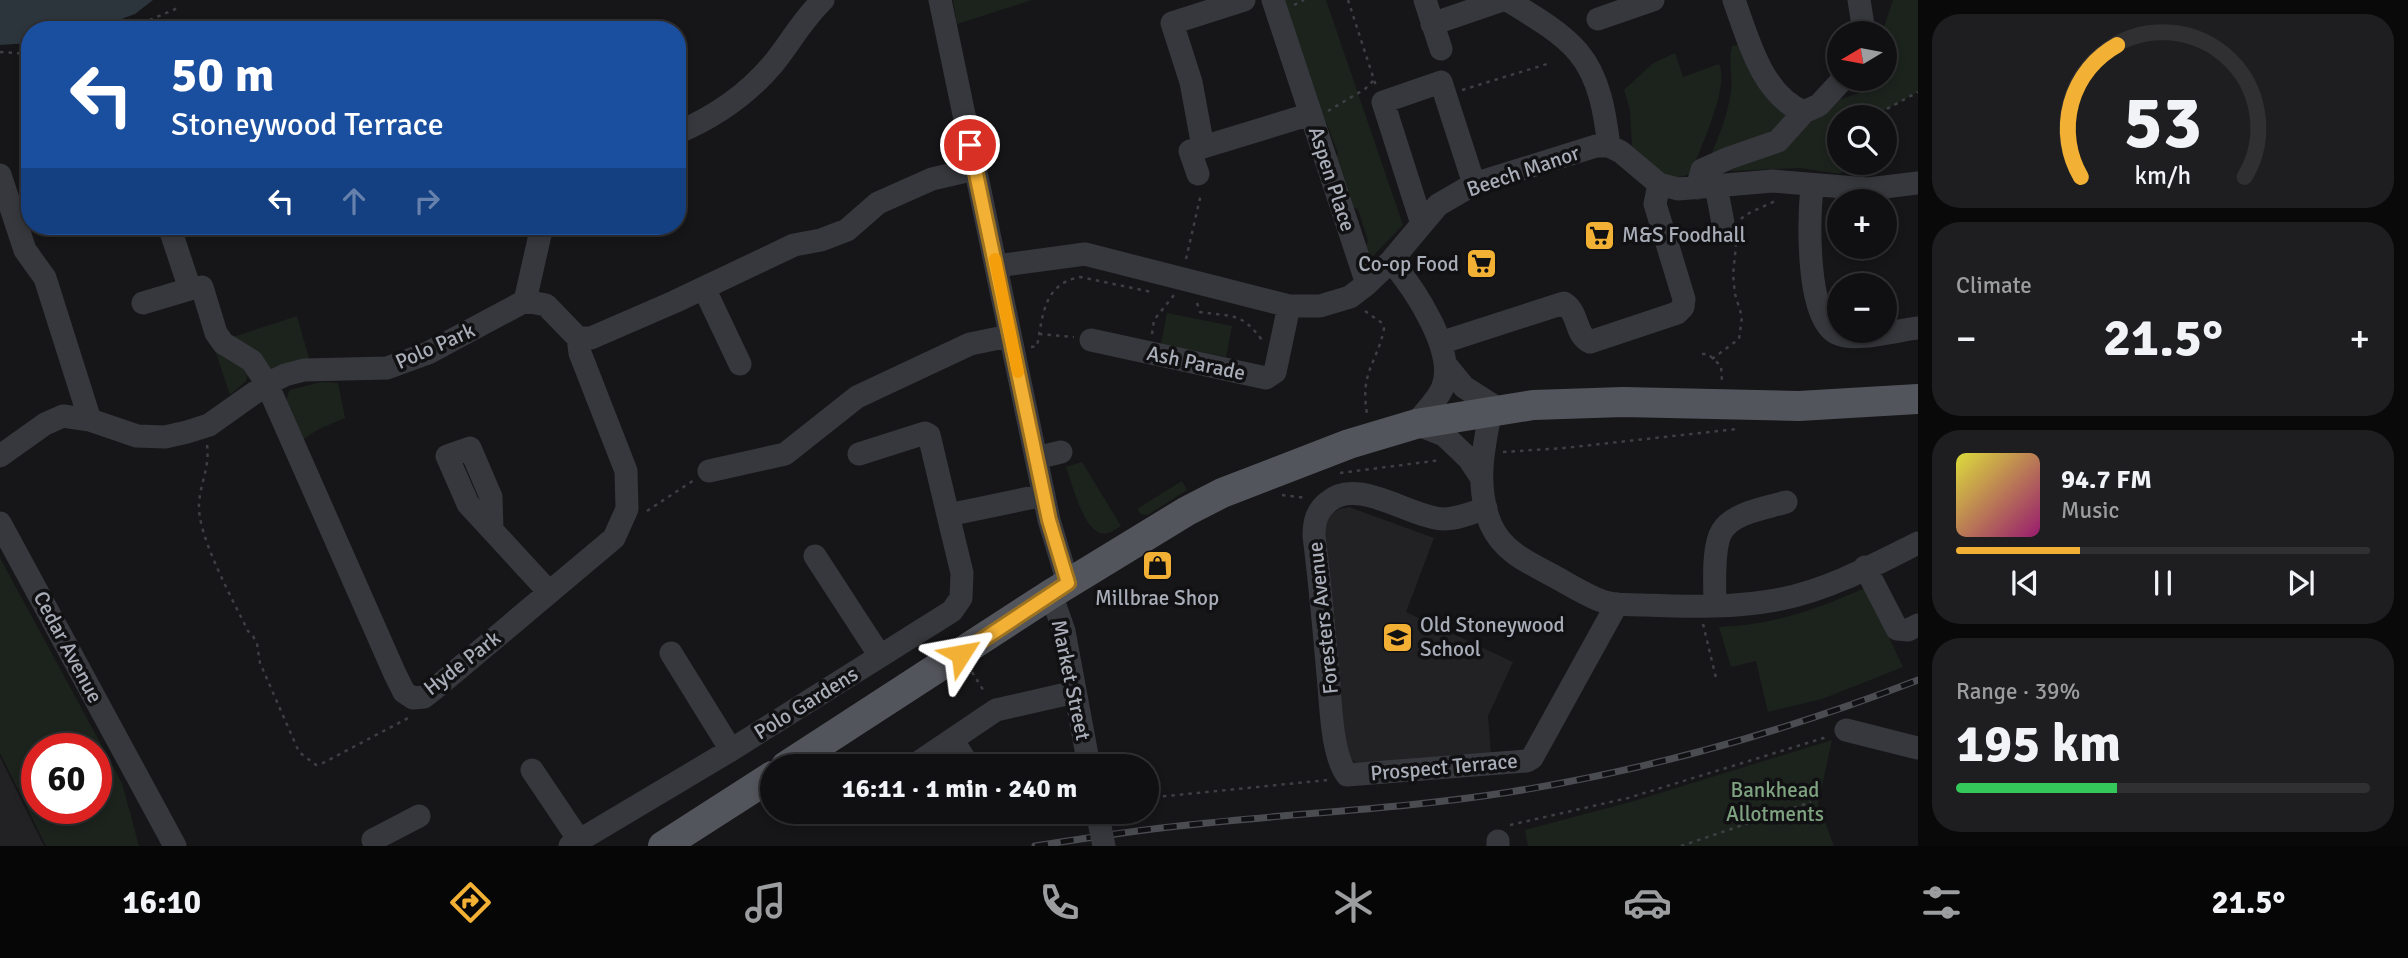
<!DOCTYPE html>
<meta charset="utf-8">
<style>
:root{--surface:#101012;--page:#1e1e20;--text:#f1f3f6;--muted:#9c9d9f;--line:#303032;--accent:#f2b134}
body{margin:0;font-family:Signika,sans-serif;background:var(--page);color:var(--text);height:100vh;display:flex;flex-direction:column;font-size:26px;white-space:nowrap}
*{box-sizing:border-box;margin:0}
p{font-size:23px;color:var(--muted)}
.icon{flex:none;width:38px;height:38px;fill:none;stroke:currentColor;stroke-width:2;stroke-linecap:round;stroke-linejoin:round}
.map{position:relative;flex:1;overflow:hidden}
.panel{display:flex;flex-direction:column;gap:14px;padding:14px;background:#09090a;width:490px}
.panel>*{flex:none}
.hud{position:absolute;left:21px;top:21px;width:665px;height:214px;border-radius:28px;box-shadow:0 4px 10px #0003,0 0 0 2px var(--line);background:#1a4fa0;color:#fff;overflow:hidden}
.needle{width:46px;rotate:260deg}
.buttons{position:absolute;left:1827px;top:21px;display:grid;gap:14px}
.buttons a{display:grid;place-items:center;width:70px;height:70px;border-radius:50%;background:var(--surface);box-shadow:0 4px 10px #0003,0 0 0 2px var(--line);font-size:35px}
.speed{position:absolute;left:21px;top:733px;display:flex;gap:14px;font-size:35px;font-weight:700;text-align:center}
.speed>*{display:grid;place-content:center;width:91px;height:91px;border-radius:50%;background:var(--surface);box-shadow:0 4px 10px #0003,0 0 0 2px var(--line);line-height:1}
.speed .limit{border:10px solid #d22;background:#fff;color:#111}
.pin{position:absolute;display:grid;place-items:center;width:60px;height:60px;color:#fff;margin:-30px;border:4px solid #fff;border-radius:50%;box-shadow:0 2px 7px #0007}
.me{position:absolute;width:77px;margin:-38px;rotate:56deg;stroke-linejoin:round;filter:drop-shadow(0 0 5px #0008)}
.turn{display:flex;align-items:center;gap:24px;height:147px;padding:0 35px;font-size:32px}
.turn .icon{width:91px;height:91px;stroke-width:2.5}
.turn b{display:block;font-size:49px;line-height:60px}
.lanes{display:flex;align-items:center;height:66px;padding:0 35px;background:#0003;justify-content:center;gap:35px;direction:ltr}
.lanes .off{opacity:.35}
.big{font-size:52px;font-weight:700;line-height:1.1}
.panel .widget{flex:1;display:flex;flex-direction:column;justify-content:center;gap:10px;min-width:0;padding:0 24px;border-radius:28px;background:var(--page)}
.panel .dial{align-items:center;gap:0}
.dial svg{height:182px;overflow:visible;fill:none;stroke:var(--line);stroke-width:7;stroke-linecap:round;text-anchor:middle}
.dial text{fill:var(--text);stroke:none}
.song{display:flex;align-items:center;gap:21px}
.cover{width:84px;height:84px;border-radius:10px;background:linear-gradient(135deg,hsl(60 70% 55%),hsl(320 70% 35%))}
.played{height:7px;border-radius:4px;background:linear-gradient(90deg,var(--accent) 30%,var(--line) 30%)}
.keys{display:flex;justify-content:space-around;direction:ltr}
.heat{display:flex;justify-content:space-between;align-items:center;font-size:38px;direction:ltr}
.charge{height:10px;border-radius:5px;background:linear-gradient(90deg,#34c759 39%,var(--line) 0)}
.trip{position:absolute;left:760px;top:754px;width:399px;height:70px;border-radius:35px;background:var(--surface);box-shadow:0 4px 10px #0003,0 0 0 2px var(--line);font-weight:700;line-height:70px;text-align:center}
.tab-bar{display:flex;height:112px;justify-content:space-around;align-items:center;background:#060607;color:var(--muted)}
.tab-bar .icon{width:49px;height:49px}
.tab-bar .current{color:var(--accent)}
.tab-bar b{font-size:32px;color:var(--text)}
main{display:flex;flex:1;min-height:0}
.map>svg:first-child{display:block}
.built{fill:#222225}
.green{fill:#1c231d;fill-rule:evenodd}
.water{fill:#2c353c}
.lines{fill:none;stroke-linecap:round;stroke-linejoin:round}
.path{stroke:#3d3f44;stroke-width:2.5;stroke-dasharray:3.5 5;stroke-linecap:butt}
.minor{stroke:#37383d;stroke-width:23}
.major{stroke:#53555c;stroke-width:30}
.rail-casing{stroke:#4a4c52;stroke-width:7}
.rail{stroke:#111113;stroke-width:4.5;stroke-dasharray:13;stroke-linecap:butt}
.minor-bridge{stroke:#37383d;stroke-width:23}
.route-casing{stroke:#9d7322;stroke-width:18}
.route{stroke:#f2b134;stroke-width:12}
.slow{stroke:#f59e0b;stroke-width:12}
.labels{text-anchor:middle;stroke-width:7;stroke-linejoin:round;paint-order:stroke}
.street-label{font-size:21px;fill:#a8adb8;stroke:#111113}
.poi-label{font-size:21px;fill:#a8adb8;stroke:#111113;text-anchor:start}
.park-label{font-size:21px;fill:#7fa381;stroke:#111113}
</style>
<main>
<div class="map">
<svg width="1918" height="846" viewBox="0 0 1918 846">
<rect width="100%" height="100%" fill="#161618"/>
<path class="built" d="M 1349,507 L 1434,538 L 1406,612 L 1513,662 L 1488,716 L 1491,755 L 1358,763 L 1349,759 L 1346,747 L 1322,529 L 1327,518 L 1339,509 Z
M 0,757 L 44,846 L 0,846 Z"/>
<path class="green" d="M 953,0 L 1032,0 L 957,24 Z
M 1282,0 L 1326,0 L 1403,225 L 1370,259 L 1365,250 L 1368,241 L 1358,209 L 1351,207 L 1334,161 L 1338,153 L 1326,122 L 1321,119 Z
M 1893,0 L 1918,0 L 1918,92 L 1872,117 L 1839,117 L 1839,163 L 1846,163 L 1841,174 L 1800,168 L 1729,171 L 1755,158 L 1804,128 L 1835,101 L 1862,92 L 1866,79 L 1885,79 L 1885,33 L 1882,33 Z
M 1743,44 L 1794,115 L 1780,131 L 1727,150 L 1712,153 C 1720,133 1728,113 1731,92 C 1733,77 1728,60 1732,46 Z
M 1675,53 L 1683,77 L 1719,64 C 1730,87 1700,148 1691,173 C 1664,187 1651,164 1632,146 L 1630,110 L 1624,90 L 1652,64 Z
M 1167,313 L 1232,326 L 1226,357 L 1161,344 Z
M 297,316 L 310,362 L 272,372 L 230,338 Z
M 214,347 L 249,370 L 246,381 L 230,395 Z
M 322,382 L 338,383 L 345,418 L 319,429 L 303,439 C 295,424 280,406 290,390 Z
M 1082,462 L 1121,526 C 1114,530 1109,535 1100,533 C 1083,528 1072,483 1066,467 Z
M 1182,481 L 1187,490 L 1148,515 L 1141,514 L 1137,509 Z
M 0,558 L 122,783 L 139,846 L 46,846 L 0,753 ZM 37,749 L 96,749 L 96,808 L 37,808 Z
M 1865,588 L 1903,667 L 1822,699 L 1768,712 L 1756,661 L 1731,667 L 1719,627 C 1773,625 1815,610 1865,588 Z
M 1832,740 L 1818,804 L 1834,846 L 1528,846 L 1525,830 L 1634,801 Z"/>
<path class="water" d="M 0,0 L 153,0 L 135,14 L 92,30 L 30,30 L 30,43 L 0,45 Z"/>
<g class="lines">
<path class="path" d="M 1348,0 L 1376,86
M 1294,5 L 1304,0
M 126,30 L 178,8
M 0,52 L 30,54
M 1462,90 L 1547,64
M 1328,111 L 1365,89 L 1374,80
M 1872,117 L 1918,92
M 1741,219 L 1745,215 L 1775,201
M 1186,259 L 1201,194
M 1197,303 L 1200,312 C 1233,317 1241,312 1262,340
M 1365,311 L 1382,323 L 1384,329 C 1376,366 1360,371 1367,414
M 1039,334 L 1074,337
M 1152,334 L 1154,320 L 1174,295
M 1031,347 L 1037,346 C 1043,316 1043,284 1080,277 L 1152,292
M 1702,354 L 1708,354 L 1721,366 L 1722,382
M 1712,359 L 1739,339 L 1742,317 L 1735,294 L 1733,275 L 1737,235
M 207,445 C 210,467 200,484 199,504 C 197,536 234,602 248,631 L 253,636 L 257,644 L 260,663 L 299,752 L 316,765 L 323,763 L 412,716
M 1503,452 L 1564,448 L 1737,429
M 1340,473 L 1441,460
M 1282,495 L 1307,498
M 647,511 L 694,480
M 1703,624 L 1716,678
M 972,672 L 985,693
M 1146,798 L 1328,780
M 1510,825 L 1628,798 L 1827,737
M 1681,846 L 1811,802"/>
<path class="minor" d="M 940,0 L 1049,520 L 1068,583
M 1244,0 L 1172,23 L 1191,82 L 1203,147 L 1311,114
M 1273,0 L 1367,284
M 1425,0 L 1441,49
M 1507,0 C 1530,14 1560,31 1578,52 C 1600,78 1605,114 1609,146
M 1734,0 C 1748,39 1762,95 1804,112
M 1859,0 L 1863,25 L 1862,33
M 1598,19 L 1653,0
M 1432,24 L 1502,0
M 677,133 C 715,117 746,96 773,64 C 790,43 803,19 823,0
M 1198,174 L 1190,151 L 1203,147
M 0,175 L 25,250 L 45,278 L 90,420
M 1716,186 L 1723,223
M 1812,186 C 1809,216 1805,320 1838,334 C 1856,342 1898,330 1918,328
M 1697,188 L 1702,170 L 1729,158 L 1778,141 L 1804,112 L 1819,105 L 1843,79
M 1422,224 L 1383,102 L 1441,82 L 1474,184
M 169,226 L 190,289 L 202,287 L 216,333 L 223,343 L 252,361 L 267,384 L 395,674 L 404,692 L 413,698 L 424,697 L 438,686 L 614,538 L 627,509 L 626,471 L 580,353 L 578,338
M 1391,261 C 1414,288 1458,353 1442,389 C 1436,402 1424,412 1416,424 L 1444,435 L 1469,459 L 1481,477
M 997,266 L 1085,254 L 1289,306 L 1320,306 L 1350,297 L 1367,284 L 1391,261 L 1438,205 L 1474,184 L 1596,146 L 1609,146 L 1621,152 L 1659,184 L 1678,189 L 1773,181 L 1868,189 L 1918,183
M 704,288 L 740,364
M 525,301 L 542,226
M 143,303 L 190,289
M 1091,340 L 1266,378 L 1275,372 L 1289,306
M 1440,343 L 1564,303 C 1579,312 1575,336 1590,342 L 1677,313 L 1683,307 L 1684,299 L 1655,204 L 1659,184
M 1446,365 L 1464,387 L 1500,410
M 1491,410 C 1483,449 1475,487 1491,525 C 1502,549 1523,560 1546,572 C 1564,581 1583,594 1602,601 C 1616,606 1630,604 1644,605 C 1690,607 1736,608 1781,599 C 1828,590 1876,564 1918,543
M 859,454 L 925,433 L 929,435 L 948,515
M 0,456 L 45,424 L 63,416 L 90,420 L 137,436 L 165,437 L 187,432 L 209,425 L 267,384 L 285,375 L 304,370 L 387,368 L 428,353 L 525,301 L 546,305 L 578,338 L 591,338 L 674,302 L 794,245 L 821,240 L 847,230 L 878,203 L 932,179 L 975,169
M 1036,458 L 1061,452
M 709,471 L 785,454 L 857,397 L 970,344 L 1009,336
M 1486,508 C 1472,513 1458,519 1443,519 C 1409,517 1357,476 1328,502 C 1317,511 1314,521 1314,536 C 1320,582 1324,629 1328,675 C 1331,703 1331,753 1347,775 L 1527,761 L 1532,758 L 1617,604
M 0,523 L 175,846
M 492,530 L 491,497 L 470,448 L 447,456 L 468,504 L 549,592
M 815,556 L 880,656
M 1865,567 L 1897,629 L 1908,630 L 1918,625
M 1051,594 L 1064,631 L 1089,766
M 1715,606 C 1715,587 1712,547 1722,531 C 1734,512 1767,508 1786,502
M 671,653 L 731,750
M 1846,730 L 1918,748
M 953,741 L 969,766
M 913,766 L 996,710 L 1075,692
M 532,770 L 579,840
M 373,840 L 419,816
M 570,846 L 731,750 L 952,611 L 961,598 L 962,573 L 948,515 L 1044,495
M 1498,846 L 1498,841"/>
<path class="major" d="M 786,766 L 1051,594 L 1187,511 L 1222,493 L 1349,444 L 1416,424 L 1533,405 L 1623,402 L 1799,406 L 1918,399
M 663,846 L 772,776"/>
<defs>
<path id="rail" d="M 1035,846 C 1086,838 1137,830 1188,825 C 1295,813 1403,809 1510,792 C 1649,770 1786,731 1918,680"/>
</defs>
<use href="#rail" class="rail-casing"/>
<use href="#rail" class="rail"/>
<path class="minor-bridge" d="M 1097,812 L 1104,846"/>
</g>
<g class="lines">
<defs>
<path id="route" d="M 961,654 L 1068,583 L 1049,520 L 970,145"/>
</defs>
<use href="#route" class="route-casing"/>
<use href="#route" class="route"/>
<path class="slow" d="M 995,259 L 1018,372"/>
</g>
<defs>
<symbol id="supermarket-square" viewBox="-11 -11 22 22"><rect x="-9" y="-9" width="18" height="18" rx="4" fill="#f2b134" stroke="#111113"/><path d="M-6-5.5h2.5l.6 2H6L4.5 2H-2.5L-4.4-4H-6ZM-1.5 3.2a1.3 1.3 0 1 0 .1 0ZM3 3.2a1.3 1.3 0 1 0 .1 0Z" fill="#111"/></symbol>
<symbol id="shop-square" viewBox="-11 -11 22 22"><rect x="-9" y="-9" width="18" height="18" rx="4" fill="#f2b134" stroke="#111113"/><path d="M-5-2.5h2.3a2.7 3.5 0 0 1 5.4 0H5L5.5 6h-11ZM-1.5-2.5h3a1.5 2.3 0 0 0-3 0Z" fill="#111"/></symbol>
<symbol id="school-square" viewBox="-11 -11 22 22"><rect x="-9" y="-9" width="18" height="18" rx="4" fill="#f2b134" stroke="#111113"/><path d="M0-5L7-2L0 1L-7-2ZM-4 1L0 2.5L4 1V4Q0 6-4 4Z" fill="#111"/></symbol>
</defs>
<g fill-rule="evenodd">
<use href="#supermarket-square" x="1582" y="218" width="35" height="35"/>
<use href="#supermarket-square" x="1464" y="246" width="35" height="35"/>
<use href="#shop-square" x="1140" y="548" width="35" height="35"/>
<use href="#school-square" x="1380" y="620" width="35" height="35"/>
</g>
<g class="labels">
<g class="street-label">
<text transform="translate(1523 171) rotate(-19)" y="7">Beech Manor</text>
<text transform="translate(1332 179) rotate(72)" y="7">Aspen Place</text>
<text transform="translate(435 346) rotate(-24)" y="7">Polo Park</text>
<text transform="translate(1196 363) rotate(12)" y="7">Ash Parade</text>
<text transform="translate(1323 618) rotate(-96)" y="7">Foresters Avenue</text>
<text transform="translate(68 647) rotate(62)" y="7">Cedar Avenue</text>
<text transform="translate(462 663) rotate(-38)" y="7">Hyde Park</text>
<text transform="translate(1071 680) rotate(78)" y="7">Market Street</text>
<text transform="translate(806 703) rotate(-32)" y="7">Polo Gardens</text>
<text transform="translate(1444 767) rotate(-5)" y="7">Prospect Terrace</text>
</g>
<g class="poi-label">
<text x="1622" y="242">M&amp;S Foodhall</text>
<text x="1459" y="271" text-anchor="end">Co-op Food</text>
<text x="1157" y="605" text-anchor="middle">Millbrae Shop</text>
<text x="1420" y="632">Old Stoneywood<tspan x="1420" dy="24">School</tspan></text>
</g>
<g class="park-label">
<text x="1775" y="797">Bankhead<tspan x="1775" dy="24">Allotments</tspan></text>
</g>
</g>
</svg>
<div class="buttons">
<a><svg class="needle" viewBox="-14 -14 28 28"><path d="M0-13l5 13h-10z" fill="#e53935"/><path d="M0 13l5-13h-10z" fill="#9c9d9f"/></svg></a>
<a><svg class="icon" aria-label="search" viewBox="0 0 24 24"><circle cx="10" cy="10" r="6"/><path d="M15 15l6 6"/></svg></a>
<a>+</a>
<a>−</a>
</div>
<div class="speed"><div class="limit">60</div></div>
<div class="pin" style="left:970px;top:145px;background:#d93025"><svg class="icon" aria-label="arrive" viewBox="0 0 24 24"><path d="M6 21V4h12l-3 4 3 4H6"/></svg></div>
<svg class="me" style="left:961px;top:654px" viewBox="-20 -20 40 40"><path d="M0-17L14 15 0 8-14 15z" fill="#f2b134" stroke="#fff" stroke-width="4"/></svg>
<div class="trip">16:11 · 1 min · 240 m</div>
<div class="hud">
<div class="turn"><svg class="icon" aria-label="left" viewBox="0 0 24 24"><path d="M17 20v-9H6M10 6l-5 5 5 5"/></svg><div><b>50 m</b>Stoneywood Terrace</div></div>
<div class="lanes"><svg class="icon" aria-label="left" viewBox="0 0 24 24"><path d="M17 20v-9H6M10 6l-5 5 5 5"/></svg><svg class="icon off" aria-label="ahead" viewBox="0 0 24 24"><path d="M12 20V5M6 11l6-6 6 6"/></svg><svg class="icon off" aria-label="right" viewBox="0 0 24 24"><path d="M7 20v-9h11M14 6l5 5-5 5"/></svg></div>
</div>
</div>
<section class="panel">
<div class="widget dial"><svg viewBox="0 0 100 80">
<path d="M14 69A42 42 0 1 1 86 69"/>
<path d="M14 69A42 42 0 0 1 30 11" stroke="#f2b134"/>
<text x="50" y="56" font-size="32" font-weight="700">53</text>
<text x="50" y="72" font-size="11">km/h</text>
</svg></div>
<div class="widget"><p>Climate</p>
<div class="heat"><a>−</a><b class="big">21.5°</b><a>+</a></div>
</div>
<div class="widget">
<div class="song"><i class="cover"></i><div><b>94.7 FM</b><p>Music</p></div></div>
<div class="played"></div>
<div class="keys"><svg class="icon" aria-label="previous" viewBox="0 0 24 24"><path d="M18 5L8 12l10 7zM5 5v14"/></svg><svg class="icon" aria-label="pause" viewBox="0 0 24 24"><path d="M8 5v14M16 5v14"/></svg><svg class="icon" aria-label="next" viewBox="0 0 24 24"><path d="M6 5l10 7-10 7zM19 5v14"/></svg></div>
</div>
<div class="widget"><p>Range · 39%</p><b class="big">195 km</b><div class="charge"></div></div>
</section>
</main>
<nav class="tab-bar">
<b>16:10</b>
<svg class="icon current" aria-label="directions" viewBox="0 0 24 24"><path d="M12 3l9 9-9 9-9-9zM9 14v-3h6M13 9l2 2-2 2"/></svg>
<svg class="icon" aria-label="music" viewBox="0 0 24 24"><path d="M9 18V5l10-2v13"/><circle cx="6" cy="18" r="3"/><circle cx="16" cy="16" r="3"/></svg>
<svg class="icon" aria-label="phone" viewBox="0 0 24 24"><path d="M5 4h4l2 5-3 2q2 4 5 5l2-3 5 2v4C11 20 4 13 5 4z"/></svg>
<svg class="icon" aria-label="climate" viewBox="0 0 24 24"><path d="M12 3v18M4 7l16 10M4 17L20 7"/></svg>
<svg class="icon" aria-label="car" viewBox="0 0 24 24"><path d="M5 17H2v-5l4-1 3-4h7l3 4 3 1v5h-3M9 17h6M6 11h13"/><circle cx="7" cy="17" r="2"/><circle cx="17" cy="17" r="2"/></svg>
<svg class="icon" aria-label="filters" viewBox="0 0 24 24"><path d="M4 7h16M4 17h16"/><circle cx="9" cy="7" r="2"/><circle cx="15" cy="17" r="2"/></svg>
<b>21.5°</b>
</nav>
